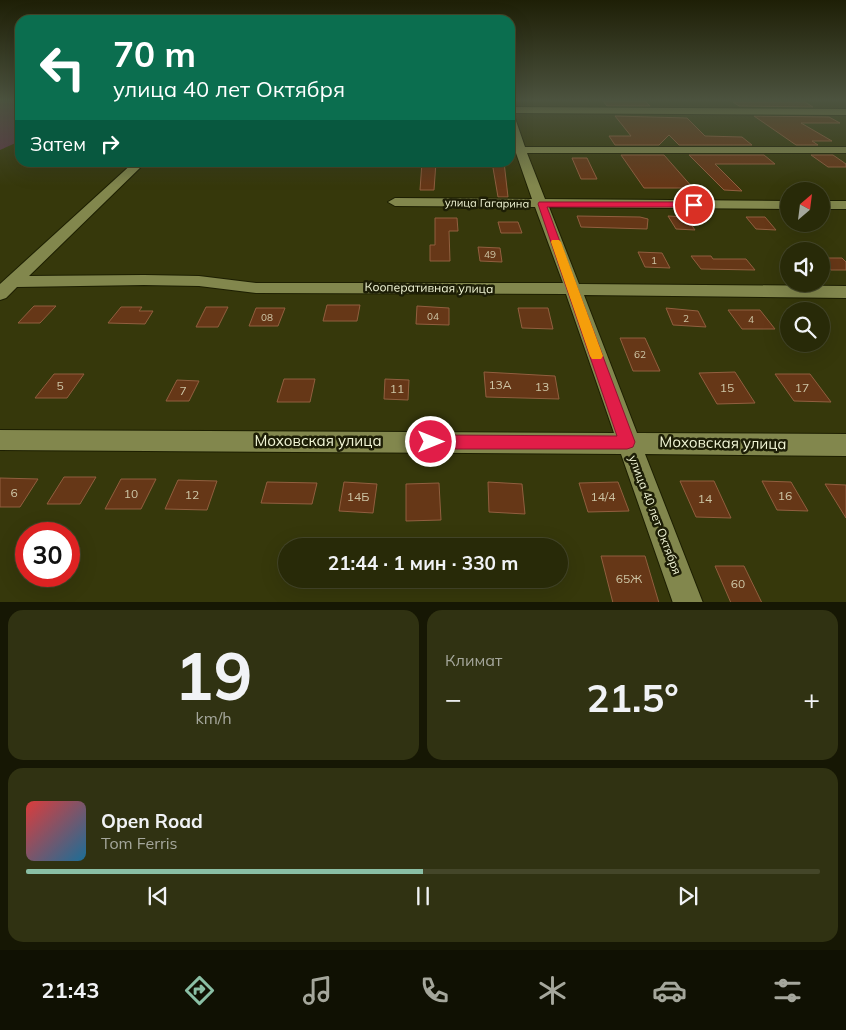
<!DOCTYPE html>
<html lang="ru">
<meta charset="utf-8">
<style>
:root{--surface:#282a08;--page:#303212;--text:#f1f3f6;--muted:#a5a79c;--line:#444629;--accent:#8abfa5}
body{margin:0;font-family:Mulish,sans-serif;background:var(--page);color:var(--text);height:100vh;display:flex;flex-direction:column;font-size:19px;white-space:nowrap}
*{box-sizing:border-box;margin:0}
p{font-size:16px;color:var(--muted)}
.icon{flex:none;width:28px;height:28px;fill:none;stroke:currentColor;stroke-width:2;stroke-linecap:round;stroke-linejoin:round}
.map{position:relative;height:602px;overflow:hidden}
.drawer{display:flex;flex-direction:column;gap:8px;padding:8px;background:#161704;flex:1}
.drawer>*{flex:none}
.hud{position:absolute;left:15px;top:15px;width:500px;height:152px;border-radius:15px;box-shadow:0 5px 20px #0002,0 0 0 1px var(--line);background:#0b6e4f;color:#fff;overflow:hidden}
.needle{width:32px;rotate:28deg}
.fabs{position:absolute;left:780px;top:182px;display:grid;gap:10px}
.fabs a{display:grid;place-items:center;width:50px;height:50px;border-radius:50%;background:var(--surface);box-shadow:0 5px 20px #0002,0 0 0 1px var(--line);font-size:25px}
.speed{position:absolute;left:15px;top:522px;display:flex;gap:10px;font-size:25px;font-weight:700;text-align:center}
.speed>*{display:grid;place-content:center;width:65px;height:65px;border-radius:50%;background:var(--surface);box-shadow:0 5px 20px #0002,0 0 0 1px var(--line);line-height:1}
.speed .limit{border:8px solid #d22;background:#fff;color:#111}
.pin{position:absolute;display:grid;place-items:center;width:42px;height:42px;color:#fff;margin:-21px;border:2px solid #fff;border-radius:50%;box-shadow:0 1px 5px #0007}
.me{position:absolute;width:55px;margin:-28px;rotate:90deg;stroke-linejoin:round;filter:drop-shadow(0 0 4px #0008)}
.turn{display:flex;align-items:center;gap:18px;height:105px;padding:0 15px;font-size:22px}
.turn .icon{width:65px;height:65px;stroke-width:2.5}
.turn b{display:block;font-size:35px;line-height:42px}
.then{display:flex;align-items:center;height:48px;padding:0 15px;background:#0003;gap:10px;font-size:19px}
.big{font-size:38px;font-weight:700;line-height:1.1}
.drawer .widget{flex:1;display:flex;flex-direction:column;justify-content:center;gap:8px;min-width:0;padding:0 18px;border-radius:15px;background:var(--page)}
.drawer .dial{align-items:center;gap:0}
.dial b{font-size:65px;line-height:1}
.song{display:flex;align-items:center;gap:15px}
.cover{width:60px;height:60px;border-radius:8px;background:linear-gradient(135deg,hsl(0 70% 55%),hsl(200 70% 35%))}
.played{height:5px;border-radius:2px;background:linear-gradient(90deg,var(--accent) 50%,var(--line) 50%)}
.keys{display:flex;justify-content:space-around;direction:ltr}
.heat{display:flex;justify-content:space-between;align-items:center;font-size:28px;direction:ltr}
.drawer .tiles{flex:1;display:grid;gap:8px;grid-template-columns:1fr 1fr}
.widget:last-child{grid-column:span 2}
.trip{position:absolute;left:278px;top:538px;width:290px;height:50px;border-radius:25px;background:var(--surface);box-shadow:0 5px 20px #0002,0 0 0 1px var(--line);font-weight:700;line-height:50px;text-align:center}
.tab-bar{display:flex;height:80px;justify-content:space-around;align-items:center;background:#101103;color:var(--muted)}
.tab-bar .icon{width:35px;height:35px}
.tab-bar .active{color:var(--accent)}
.tab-bar b{font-size:22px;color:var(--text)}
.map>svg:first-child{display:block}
.green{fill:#5d3748}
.building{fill:#663717;stroke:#915f3f}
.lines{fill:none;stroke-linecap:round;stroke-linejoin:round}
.minor-casing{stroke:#1d1f02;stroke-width:2}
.minor{fill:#82874d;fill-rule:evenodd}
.route{fill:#e11d48;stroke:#92132f}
.slow{fill:#f59e0b}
.labels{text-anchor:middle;stroke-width:5;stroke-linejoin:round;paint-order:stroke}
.number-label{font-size:10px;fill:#cec6a6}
.far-street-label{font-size:11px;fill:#f1f5d6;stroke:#1d1e06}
.street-label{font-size:12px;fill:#f1f5d6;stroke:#1d1e06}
.near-number-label{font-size:12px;fill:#cec6a6}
.near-street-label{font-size:15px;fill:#f1f5d6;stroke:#1d1e06}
</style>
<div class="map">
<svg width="846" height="603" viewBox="0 0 846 603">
<rect width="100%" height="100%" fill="#36380b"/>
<path class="green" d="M 0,101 L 20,101 L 20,141 L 0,150 Z"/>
<path class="building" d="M 603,101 L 645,101 L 650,106 L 607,106 Z
M 733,102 L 805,102 L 813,107 L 739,106 Z
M 615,116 L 687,118 L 705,136 L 742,137 L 752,145 L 679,145 L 669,135 L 659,145 L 615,145 L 609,136 L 631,136 Z
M 754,116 L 829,117 L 840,123 L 801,123 L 832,141 L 812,141 L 818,145 L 796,145 Z
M 621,155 L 664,155 L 693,188 L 644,188 Z
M 689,155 L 764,155 L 775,164 L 715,164 L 742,191 L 724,190 Z
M 811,155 L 833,155 L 846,164 L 846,167 L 828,167 Z
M 572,158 L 587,158 L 597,179 L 581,179 Z
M 422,162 L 436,162 L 434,190 L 420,190 Z
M 492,162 L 504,162 L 508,197 L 498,197 Z
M 577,216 L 640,217 L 648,219 L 647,229 L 581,227 Z
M 668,216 L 686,217 L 695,230 L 676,229 Z
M 746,217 L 765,217 L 776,230 L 756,229 Z
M 435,218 L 457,218 L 458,231 L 449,231 L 450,261 L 430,261 L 430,245 L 435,245 Z
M 498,222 L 518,222 L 522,233 L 501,233 Z
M 478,247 L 500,248 L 502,262 L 480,261 Z
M 638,252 L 662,253 L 670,268 L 645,267 Z
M 691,256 L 711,256 L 713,259 L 746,259 L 755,270 L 701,269 Z
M 821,258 L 842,258 L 846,262 L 846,270 L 831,270 Z
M 327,305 L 360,305 L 357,321 L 323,321 Z
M 34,306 L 56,306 L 40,323 L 18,323 Z
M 417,306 L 449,308 L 449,325 L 416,324 Z
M 121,307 L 142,307 L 139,311 L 153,311 L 145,324 L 108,323 Z
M 206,307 L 228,307 L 218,327 L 196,327 Z
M 256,308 L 285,308 L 278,326 L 249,326 Z
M 518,308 L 548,308 L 553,329 L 522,328 Z
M 666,308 L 698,311 L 706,327 L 673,325 Z
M 728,310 L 760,310 L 775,329 L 742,329 Z
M 620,338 L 645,338 L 660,371 L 633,371 Z
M 484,372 L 555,376 L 559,399 L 486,397 Z
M 735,372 L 755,403 L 717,404 L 699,373 Z
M 54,374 L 84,374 L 67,398 L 35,398 Z
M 775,374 L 810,374 L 831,402 L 794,401 Z
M 284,379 L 315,379 L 310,402 L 277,402 Z
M 385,379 L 409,380 L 408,400 L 384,399 Z
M 177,380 L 199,381 L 189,401 L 166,401 Z
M 64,477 L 96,477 L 80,504 L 47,504 Z
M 0,478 L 38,479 L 20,507 L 0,507 Z
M 121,479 L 156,479 L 141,509 L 105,509 Z
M 178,480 L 217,481 L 207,510 L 165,509 Z
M 680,481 L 714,481 L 731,518 L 696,517 Z
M 762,481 L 791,482 L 808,511 L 777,510 Z
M 267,482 L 317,483 L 312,504 L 261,503 Z
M 344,482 L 377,484 L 373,513 L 339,511 Z
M 488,482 L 522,484 L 525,514 L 489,512 Z
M 618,482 L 629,511 L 588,512 L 579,483 Z
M 439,483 L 441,520 L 406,521 L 406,484 Z
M 825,484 L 846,485 L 846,518 Z
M 601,556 L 645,556 L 659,603 L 613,603 Z
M 715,566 L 744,566 L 762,603 L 731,603 Z"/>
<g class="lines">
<defs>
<path id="minor" d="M 510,107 L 846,109 L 846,115 L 510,113 Z
M 510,115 L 515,118 L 525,147 L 846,147 L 846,153 L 527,153 L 545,199 L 789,201 L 789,209 L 549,207 L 579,284 L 846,286 L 846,298 L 584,295 L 637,433 L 846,434 L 846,456 L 645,454 L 703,603 L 673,603 L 621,454 L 0,450 L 0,430 L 614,433 L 566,294 L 256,293 L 199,286 L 144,285 L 17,287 L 6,298 L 0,300 L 0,284 L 134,162 L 146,162 L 29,276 L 144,275 L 199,276 L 256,283 L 563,283 L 535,207 L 395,206 L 388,202 L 395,198 L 532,199 L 516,153 L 510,153 L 510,147 L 514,147 L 510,135 Z
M 821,201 L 846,201 L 846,209 L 821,209 Z"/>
</defs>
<use href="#minor" class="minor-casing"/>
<use href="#minor" class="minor"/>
</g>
<linearGradient id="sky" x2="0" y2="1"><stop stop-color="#1e1f06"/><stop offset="0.54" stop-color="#4c533f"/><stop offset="1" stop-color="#4c533f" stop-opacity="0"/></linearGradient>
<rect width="846" height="186" fill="url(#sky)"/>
<path class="route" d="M 539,202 L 694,202 L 698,205 L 694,207 L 547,207 L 635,442 L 633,447 L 627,449 L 431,449 L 426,447 L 424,442 L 426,437 L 431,435 L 617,436 L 538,204 Z"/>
<path class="slow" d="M 552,240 L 559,240 L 561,242 L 603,356 L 601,359 L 592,359 L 590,356 L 551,242 Z"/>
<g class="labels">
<g class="number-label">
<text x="490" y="258">49</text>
<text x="654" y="264">1</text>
<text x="433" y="320">04</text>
<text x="267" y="321">08</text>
<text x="686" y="322">2</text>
<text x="751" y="323">4</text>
<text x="640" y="358">62</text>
</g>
<g class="far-street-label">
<text transform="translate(487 203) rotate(1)" y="4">улица Гагарина</text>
</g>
<g class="street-label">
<text transform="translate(429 288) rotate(1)" y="4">Кооперативная улица</text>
<text transform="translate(655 515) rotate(69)" y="4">улица 40 лет Октября</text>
</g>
<g class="near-number-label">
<text x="500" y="389">13А</text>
<text x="60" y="390">5</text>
<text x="542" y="391">13</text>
<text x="727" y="392">15</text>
<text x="802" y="392">17</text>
<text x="397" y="393">11</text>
<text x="183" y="395">7</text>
<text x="14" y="497">6</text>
<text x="131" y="498">10</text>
<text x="192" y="499">12</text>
<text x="785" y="500">16</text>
<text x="358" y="501">14Б</text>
<text x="603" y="501">14/4</text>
<text x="705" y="503">14</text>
<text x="629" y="583">65Ж</text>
<text x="738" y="588">60</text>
</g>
<g class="near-street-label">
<text x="318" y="446">Моховская улица</text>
<text transform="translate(723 443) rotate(1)" y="5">Моховская улица</text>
</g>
</g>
</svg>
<div class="fabs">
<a><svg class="needle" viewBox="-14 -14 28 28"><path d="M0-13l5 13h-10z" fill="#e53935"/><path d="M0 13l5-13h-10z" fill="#a5a79c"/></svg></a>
<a><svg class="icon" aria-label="sound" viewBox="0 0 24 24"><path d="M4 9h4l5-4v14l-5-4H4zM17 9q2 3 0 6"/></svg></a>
<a><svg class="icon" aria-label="search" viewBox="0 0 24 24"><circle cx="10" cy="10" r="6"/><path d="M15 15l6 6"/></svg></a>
</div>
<div class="speed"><div class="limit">30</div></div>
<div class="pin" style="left:694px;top:205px;background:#d93025"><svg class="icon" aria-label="arrive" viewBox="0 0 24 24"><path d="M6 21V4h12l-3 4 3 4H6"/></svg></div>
<svg class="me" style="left:431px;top:442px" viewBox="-20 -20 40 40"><circle r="17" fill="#e11d48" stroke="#fff" stroke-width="3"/><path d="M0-11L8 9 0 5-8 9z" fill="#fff"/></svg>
<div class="trip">21:44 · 1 мин · 330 m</div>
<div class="hud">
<div class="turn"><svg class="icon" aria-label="left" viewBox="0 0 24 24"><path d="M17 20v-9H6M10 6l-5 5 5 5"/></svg><div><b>70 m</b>улица 40 лет Октября</div></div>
<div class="then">Затем<svg class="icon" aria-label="right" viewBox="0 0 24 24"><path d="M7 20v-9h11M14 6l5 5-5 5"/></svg></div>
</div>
</div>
<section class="drawer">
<div class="tiles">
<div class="widget dial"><b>19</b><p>km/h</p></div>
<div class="widget"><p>Климат</p>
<div class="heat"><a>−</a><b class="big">21.5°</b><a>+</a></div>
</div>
<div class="widget">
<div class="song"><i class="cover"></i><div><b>Open Road</b><p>Tom Ferris</p></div></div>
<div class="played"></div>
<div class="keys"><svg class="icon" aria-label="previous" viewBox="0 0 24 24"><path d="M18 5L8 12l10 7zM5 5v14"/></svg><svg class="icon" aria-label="pause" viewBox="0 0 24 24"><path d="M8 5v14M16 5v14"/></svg><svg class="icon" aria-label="next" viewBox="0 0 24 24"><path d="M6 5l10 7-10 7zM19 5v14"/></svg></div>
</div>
</div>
</section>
<nav class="tab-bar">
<b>21:43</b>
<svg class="icon active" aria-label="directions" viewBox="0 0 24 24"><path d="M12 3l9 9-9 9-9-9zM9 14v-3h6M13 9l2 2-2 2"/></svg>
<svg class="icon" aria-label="music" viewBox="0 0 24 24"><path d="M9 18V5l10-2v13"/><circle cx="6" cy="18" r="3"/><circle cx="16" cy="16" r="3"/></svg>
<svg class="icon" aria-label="phone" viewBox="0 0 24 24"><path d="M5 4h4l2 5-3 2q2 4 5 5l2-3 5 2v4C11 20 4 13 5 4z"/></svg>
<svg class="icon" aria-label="climate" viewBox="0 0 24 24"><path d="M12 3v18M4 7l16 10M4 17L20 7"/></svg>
<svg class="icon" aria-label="car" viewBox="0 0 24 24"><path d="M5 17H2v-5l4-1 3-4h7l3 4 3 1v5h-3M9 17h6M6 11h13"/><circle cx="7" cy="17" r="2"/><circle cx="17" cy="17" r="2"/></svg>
<svg class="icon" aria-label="filters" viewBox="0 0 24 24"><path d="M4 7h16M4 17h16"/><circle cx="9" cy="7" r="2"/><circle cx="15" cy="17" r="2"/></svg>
</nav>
